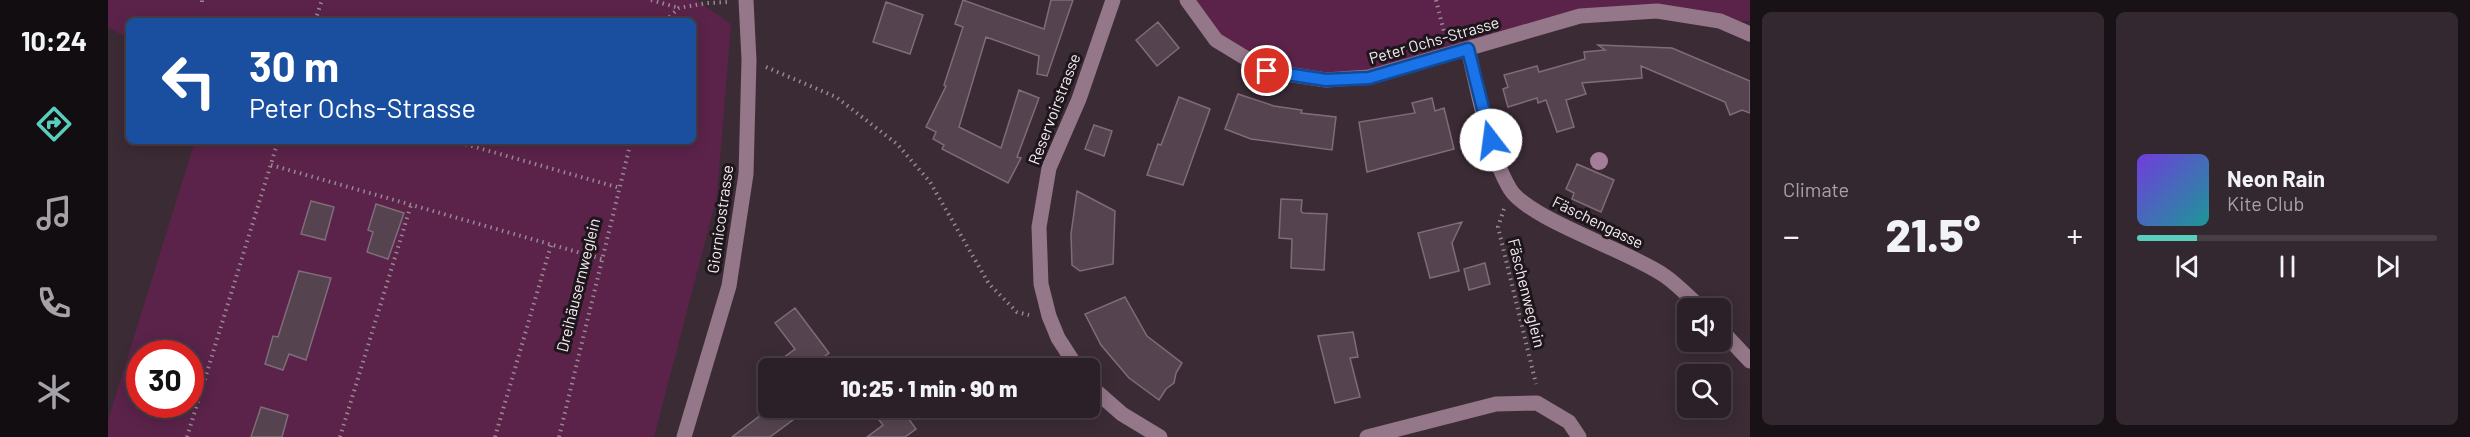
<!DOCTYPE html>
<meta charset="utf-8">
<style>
:root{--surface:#2c2028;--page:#342830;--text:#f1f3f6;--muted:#a6a3a8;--line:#483e45;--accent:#5acebc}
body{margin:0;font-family:Barlow,sans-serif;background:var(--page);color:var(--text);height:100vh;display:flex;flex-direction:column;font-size:22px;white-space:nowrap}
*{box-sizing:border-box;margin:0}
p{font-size:20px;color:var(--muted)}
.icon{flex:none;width:33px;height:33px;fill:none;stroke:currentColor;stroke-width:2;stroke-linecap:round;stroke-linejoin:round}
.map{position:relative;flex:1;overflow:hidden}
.sheet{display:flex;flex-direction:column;gap:12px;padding:12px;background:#181216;width:720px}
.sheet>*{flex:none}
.hud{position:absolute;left:18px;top:18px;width:570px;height:126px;border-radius:9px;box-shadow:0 3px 15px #0003,0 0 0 2px var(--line);background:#1a4fa0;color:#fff;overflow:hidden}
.buttons{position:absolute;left:1569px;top:298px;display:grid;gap:12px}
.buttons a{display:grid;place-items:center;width:54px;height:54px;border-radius:9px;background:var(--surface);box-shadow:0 3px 15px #0003,0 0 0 2px var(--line);font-size:30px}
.speed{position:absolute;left:18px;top:340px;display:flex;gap:12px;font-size:30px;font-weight:700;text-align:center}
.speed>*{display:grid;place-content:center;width:78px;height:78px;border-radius:50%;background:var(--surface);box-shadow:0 3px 15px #0003,0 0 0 2px var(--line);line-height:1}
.speed .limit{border:9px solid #d22;background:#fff;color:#111}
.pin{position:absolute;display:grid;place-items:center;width:51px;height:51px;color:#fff;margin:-26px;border:3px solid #fff;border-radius:50%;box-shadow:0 2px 6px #0007}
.me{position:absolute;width:66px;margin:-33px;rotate:345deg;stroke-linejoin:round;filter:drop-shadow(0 0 4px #0008)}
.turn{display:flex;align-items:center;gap:21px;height:126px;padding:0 24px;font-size:27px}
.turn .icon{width:78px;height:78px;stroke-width:2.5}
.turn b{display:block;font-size:42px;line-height:51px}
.big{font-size:45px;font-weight:800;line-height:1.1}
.sheet .tile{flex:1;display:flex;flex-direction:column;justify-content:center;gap:9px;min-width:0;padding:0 21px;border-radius:9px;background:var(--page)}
.song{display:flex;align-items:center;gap:18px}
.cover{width:72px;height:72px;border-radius:9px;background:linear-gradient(135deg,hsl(260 70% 55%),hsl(180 70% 35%))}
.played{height:6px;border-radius:3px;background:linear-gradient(90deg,var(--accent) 20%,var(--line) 20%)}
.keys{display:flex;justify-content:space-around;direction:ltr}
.heat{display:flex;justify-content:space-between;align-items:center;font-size:33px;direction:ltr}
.sheet .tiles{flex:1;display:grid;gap:12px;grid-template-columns:repeat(2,1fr)}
.trip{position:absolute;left:650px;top:358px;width:342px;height:60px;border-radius:9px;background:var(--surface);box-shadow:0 3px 15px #0003,0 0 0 2px var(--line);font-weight:800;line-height:60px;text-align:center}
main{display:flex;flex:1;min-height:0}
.tab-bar{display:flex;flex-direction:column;width:108px;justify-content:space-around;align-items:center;background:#120d10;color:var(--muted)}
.tab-bar .icon{width:42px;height:42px}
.tab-bar .active{color:var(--accent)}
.tab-bar b{font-size:27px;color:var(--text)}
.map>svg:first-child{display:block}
.green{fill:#5b234a;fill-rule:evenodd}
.building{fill:#55444f;stroke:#7f6c78;stroke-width:1.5}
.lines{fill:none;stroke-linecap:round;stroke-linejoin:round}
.path{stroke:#968991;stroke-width:4;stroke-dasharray:1.5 4.5;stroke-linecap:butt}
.minor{stroke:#947789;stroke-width:15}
.tree{fill:#a47e96}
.route-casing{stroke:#114b97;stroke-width:15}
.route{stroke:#1a73e8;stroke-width:10}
.labels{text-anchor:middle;stroke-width:6;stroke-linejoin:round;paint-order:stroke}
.street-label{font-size:16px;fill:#f7ecf3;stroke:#1d161b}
</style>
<main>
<nav class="tab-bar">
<b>10:24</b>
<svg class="icon active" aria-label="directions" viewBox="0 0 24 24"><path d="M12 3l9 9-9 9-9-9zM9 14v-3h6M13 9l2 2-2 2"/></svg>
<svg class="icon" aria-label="music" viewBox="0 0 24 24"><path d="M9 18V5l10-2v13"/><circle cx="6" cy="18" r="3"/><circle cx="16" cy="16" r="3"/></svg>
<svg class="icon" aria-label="phone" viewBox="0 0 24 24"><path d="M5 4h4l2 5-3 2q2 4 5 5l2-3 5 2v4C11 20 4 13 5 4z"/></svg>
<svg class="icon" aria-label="climate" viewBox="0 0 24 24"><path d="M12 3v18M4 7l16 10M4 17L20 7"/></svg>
</nav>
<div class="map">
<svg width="1642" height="437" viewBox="0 0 1642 437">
<rect width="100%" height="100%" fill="#3b2b35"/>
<path class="green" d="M 0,0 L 588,0 L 623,24 L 609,196 L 546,437 L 0,437 L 0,420 L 87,141 L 585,141 L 585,21 L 21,21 L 21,39 L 0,27 ZM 32,354 L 82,354 L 82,405 L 32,405 Z
M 1079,0 L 1642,0 L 1642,21 L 1612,21 L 1549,11 L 1472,16 L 1261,77 L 1159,71 L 1108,40 Z"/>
<path class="building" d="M 855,0 L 936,29 L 943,0 L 965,0 L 939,76 L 929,74 L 931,56 L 878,37 L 851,127 L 893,148 L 911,90 L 931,98 L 909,157 L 913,158 L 900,183 L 834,149 L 836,145 L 825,139 L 828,132 L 818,127 L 838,86 L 836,85 L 855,27 L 847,24 Z
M 778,2 L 815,15 L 802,54 L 765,42 Z
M 1050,22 L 1071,48 L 1049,66 L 1028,40 Z
M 1490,45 L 1564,48 L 1642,81 L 1642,113 L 1634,110 L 1622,115 L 1617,102 L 1533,66 L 1534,78 L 1474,83 L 1478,94 L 1458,100 L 1466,127 L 1449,132 L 1438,100 L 1430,103 L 1429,98 L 1400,107 L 1395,89 L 1400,87 L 1396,75 L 1429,66 L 1431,72 L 1477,59 L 1476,52 L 1497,50 Z
M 1130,94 L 1166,106 L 1194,110 L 1193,113 L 1228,117 L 1224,150 L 1143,139 L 1117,129 Z
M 1071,97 L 1102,109 L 1075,185 L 1039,175 L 1050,144 L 1053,145 Z
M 1324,98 L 1327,111 L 1336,108 L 1346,149 L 1259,172 L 1251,122 L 1307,113 L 1304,103 Z
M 986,125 L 1004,131 L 996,156 L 977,149 Z
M 1469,164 L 1506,180 L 1493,212 L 1464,199 L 1466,193 L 1458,189 Z
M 969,191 L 1007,211 L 1005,264 L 972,271 L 964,265 L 963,234 Z
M 1173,199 L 1194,200 L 1193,211 L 1195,213 L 1219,214 L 1216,270 L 1183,268 L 1184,239 L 1171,238 Z
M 203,201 L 226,207 L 217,240 L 193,234 Z
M 268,204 L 296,213 L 280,259 L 259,252 L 265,232 L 260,230 Z
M 1354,222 L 1344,243 L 1351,271 L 1322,278 L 1310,233 Z
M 1377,263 L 1382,284 L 1361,290 L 1356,269 Z
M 191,271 L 223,278 L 198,360 L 181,354 L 175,370 L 157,364 L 165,336 L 170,337 Z
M 1017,297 L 1039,336 L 1074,363 L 1068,373 L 1066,383 L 1058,389 L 1051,400 L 1021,378 L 993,345 L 977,314 Z
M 687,308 L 721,353 L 699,369 L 660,369 L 687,349 L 667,323 Z
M 1245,332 L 1250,357 L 1242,358 L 1252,397 L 1227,403 L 1210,336 Z
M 153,407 L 180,415 L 174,437 L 143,437 Z
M 662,408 L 701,408 L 662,437 L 624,437 Z
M 762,408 L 793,408 L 808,429 L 797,437 L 759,437 L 775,425 Z"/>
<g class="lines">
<path class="path" d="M 543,0 L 571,8
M 1328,0 L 1337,36
M 94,2 L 94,0
M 208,18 L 220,21
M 207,21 L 214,0
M 557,21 L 571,8 L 599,3 L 621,2
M 658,67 L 728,97 L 789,144 L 822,182 L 881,284 L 909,312 L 921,315
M 346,141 L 512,188
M 163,165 L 494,259
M 1396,209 L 1390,227 L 1428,384
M 79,437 L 170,141
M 232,437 L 303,205
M 387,437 L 443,245
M 451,437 L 523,141"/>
<path class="minor" d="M 1079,0 L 1108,40 L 1159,71 L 1218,80 L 1261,77 L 1472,16 L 1549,11 L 1612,21 L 1642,34
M 1360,49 C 1370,90 1381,154 1402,189 C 1420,219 1522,251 1557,276 C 1570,285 1582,298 1594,309
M 1612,329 L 1642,361
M 970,369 L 950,338 L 941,316 L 933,284 L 931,227 L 941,168 L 971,99 L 1005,0
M 981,385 L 1014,414 L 1052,437
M 576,437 L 621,286 L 638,174 L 641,60 L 638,0
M 1259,437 L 1388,404 L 1429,403 L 1461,422 L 1471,437"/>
</g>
<circle class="tree" cx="1491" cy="161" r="9"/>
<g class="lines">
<defs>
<path id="route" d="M 1159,71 L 1218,80 L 1261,78 L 1360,49 L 1383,140"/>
</defs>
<use href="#route" class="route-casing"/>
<use href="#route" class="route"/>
</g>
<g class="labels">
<g class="street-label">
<text transform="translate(1326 40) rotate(-16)" y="6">Peter Ochs-Strasse</text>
<text transform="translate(946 109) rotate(-69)" y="6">Reservoirstrasse</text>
<text transform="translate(612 219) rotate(-82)" y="6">Giornicostrasse</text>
<text transform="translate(1490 222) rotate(26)" y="6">Fäschengasse</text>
<text transform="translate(470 285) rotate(-76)" y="6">Dreihäusernweglein</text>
<text transform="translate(1419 293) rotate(76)" y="6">Fäschenweglein</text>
</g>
</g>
</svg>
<div class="buttons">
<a><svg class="icon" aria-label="sound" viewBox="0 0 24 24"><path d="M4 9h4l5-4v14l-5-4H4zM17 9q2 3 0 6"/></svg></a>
<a><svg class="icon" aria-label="search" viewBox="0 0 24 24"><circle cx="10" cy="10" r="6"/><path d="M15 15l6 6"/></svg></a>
</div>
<div class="speed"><div class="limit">30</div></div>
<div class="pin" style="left:1159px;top:71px;background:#d93025"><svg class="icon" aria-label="arrive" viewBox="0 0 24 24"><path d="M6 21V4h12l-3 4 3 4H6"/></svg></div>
<svg class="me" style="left:1383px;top:140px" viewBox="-20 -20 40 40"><circle r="19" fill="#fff"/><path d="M0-13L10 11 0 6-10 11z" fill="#1a73e8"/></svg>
<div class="trip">10:25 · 1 min · 90 m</div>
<div class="hud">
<div class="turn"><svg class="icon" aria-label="left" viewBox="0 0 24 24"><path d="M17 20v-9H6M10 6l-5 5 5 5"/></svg><div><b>30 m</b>Peter Ochs-Strasse</div></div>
</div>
</div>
<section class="sheet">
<div class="tiles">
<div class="tile"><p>Climate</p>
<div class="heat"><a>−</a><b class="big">21.5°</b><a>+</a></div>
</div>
<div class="tile">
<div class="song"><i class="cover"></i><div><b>Neon Rain</b><p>Kite Club</p></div></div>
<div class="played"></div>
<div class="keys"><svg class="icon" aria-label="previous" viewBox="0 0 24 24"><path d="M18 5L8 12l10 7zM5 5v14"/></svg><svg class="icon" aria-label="pause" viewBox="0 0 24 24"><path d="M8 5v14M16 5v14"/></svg><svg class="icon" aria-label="next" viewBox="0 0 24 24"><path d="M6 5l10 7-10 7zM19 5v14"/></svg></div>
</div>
</div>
</section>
</main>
